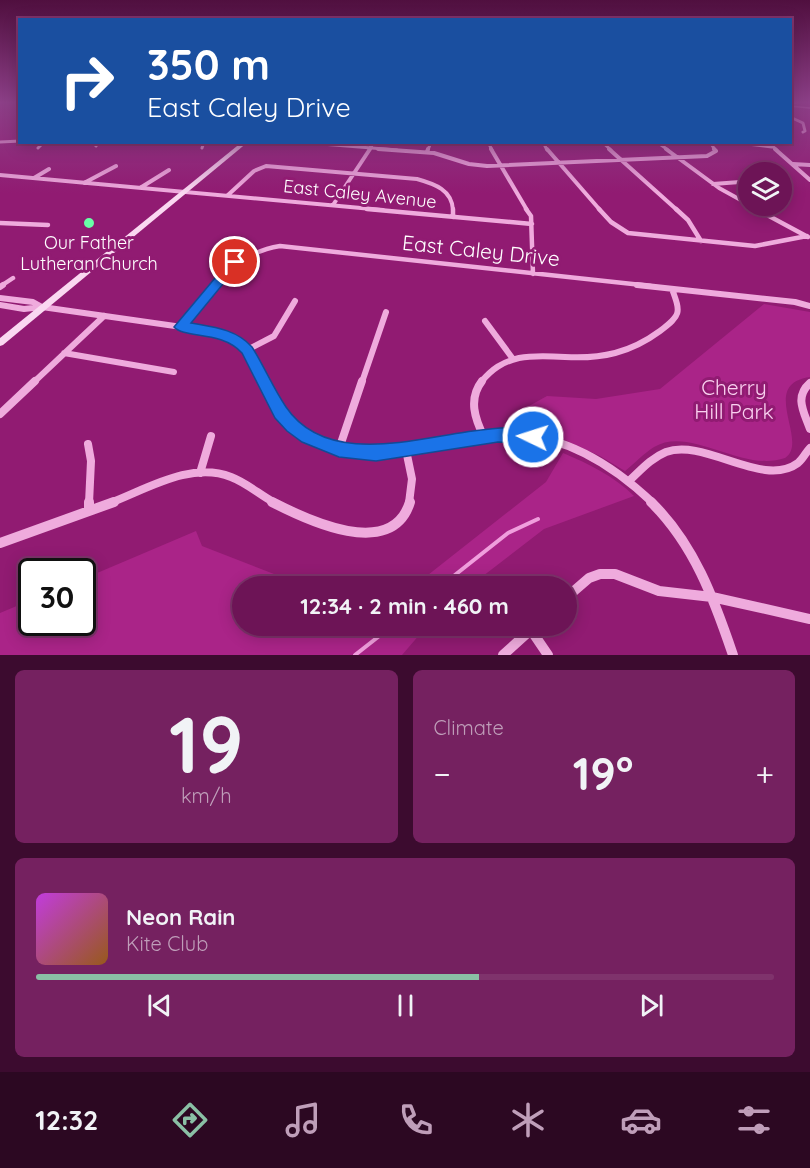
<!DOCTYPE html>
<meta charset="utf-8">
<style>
:root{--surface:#6d1456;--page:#752160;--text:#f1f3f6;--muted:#bf9eb9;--line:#7f336c;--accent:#8abfa5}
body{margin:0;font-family:Quicksand,sans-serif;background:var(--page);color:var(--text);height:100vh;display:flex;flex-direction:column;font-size:22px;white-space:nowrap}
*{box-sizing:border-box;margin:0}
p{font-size:20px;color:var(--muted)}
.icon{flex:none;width:33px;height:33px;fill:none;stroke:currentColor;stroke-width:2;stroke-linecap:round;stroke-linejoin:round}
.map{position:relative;height:655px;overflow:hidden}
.sheet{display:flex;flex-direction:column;gap:15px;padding:15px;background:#3c0b2f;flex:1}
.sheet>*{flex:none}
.hud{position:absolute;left:18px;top:18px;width:774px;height:126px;border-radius:0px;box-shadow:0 3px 15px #0003,0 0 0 2px var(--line);background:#1a4fa0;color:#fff;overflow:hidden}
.buttons{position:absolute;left:738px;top:162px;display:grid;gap:12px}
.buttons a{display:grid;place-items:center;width:54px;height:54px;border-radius:50%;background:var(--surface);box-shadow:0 3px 15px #0003,0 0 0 2px var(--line);font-size:30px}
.speed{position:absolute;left:18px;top:558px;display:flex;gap:12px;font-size:30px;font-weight:700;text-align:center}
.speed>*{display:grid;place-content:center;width:78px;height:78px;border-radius:50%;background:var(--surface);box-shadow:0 3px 15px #0003,0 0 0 2px var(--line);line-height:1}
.speed .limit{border:3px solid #111;border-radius:9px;background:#fff;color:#111}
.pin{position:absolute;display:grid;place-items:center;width:51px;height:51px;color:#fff;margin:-26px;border:3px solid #fff;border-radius:50%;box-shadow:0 2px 6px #0007}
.me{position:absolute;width:66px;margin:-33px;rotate:274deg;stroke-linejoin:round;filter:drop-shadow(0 0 4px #0008)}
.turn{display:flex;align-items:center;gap:21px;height:126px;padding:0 30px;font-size:27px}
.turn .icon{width:78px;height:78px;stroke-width:2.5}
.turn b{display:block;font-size:42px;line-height:51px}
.big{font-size:45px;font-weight:700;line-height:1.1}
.sheet .widget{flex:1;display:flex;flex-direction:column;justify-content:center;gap:9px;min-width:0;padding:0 21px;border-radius:9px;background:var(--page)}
.sheet .dial{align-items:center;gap:0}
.dial b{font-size:78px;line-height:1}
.song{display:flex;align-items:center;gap:18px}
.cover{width:72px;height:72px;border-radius:9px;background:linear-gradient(135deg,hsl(290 70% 55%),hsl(30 70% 35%))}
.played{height:6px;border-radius:3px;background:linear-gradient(90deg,var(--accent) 60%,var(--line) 60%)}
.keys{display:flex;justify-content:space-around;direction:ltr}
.heat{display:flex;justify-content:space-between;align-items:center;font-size:33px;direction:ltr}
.sheet .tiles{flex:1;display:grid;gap:15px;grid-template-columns:1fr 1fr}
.widget:last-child{grid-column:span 2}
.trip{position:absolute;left:232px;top:576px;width:345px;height:60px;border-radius:30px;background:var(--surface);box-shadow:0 3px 15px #0003,0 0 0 2px var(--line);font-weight:700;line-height:60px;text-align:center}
.menu{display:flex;height:96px;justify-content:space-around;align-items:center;background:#2c0822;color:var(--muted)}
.menu .icon{width:42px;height:42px}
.menu .on{color:var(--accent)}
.menu b{font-size:27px;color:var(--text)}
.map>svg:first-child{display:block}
.green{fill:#aa2488}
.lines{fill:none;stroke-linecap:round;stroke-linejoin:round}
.stream-far1{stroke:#f09edd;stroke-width:1.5}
.stream{stroke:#f09edd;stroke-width:4}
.minor-far5{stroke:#efabdd;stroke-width:3}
.minor-far4{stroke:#efabdd;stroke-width:4}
.minor-far3{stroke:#efabdd;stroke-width:4.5}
.minor-far2{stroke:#efabdd;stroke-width:6}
.minor-far1{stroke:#efabdd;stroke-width:8}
.minor{stroke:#efabdd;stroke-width:10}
.secondary{fill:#fad8f1;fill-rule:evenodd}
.route{fill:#1a73e8;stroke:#114b97;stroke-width:1.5}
.poi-dot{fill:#68ffa7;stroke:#911b72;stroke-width:2}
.labels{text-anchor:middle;stroke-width:6;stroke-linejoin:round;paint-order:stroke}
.far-street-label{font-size:18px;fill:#fff;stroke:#911b72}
.far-poi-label{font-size:18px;fill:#fff;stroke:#911b72}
.street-label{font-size:21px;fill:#fff;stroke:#911b72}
.park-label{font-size:21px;fill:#fad1f0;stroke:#911b72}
</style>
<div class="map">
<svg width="810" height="655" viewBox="0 0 810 655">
<rect width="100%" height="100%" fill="#911b72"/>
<path class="green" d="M 764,304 L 810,312 L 810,377 C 758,384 810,442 785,458 C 742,473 690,425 654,447 C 643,454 634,464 625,471 L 600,456 L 567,441 L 527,430 L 529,406 L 547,396 L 596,399 L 660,389 Z
M 563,453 C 589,464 614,476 634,496 L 544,529 L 470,586 L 414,586 L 546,482 Z
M 196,531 L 202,546 L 305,586 L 243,586 L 243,626 L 427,626 L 402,655 L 0,655 L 0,613 L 31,600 L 32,622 L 82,622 L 83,579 Z"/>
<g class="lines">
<path class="stream-far1" d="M 790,106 L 810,108"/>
<path class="stream" d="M 441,586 L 508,533 L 538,519
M 355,655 L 392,626"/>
<path class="minor-far5" d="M 790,103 L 798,102
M 790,117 L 803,123 L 805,131 L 803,132
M 0,142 L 20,141
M 296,142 L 397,150
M 488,142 L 492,150
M 543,142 L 547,150
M 602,142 L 611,150
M 657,142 L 668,150
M 710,142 L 715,150
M 731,142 L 772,147
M 768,142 L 777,150
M 96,146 L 98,142
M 38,148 L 44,142
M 202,148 L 204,142
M 369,150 L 374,142
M 428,150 L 431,142"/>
<path class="minor-far4" d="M 378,149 L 434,153 L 469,164 L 487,166 L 707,156 L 716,151 L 714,149
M 491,149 L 527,210
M 547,149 L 600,210
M 609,149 L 677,210
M 666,149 L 719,188 L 748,204
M 775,149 L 810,180
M 427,152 L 428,149
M 793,164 L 810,165
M 0,175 L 383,210
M 34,178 L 49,169
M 84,183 L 116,166
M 713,184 L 740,182
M 140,188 L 169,170
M 228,195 L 254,171 L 266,166 L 417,179 C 435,184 452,190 453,210
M 333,205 L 370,149
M 751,206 L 759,210"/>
<path class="minor-far3" d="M 367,209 L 532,224
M 526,209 L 531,216 L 533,274
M 599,209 L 611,222 L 628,233 L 755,246 L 807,236
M 676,209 L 688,220 L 701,241
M 756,209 L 808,237
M 453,217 L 453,209
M 0,223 L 48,225
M 1,286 L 13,278
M 213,286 C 232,265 251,251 280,246 L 651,286"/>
<path class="minor-far2" d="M 637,285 L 795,302 L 810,306
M 0,287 L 3,285
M 0,298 L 33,302 L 42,307
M 0,305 L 24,309 L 42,307 L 210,331 L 226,336 L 248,352 L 264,382
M 485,321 L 513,359
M 181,326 L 214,285
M 247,350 L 274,336 L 295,301
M 64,353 L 174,372
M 34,382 L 104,316
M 362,382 L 386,312
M 481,382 C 492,369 502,362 519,358 C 534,355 550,356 565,357 C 602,359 630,353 660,331 C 681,315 681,313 672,289"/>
<path class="minor-far1" d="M 263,381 C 316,502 423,431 517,435 C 570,437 616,468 653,503
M 482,381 C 468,399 475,419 484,437
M 810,383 C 794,397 804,412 810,429
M 0,414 L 35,381
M 88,444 L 91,461 L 89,503
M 339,449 L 362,381
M 406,450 L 412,479 L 409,503
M 200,473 L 211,436
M 629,481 C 640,471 651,458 666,452 C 705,438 763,489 798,463 C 803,459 806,452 810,448
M 110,503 C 147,489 191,461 231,477 C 247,483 260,495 275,503"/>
<path class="minor" d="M 272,502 C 307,520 392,561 410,502
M 651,502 C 694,544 714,599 733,655
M 89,511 L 89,502
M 0,543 L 114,502
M 567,597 L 589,578 L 600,574 L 615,574 L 659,591 L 712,597 L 810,619
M 531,630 L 548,655
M 503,655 L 535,626"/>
<path class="secondary" d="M 242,142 L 248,142 L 3,345 L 0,346 L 0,338 Z"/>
</g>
<linearGradient id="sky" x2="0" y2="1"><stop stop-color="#500f3f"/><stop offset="0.53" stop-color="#8c3f87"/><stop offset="1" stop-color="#8c3f87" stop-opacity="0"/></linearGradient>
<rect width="810" height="193" fill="url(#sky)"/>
<path class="route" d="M 235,258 L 241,262 L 191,323 C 213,327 236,329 252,347 C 264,366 273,388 286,407 C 325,465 410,440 466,432 C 489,429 517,424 539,432 L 542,437 L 539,442 L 533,444 L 498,442 L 376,461 L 339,457 L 302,442 L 287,431 L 275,418 L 242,353 C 221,330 185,339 174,327 L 231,259 Z"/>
<circle class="poi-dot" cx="89" cy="223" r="6"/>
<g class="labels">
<g class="far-street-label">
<text transform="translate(360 194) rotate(6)" y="6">East Caley Avenue</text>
</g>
<g class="far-poi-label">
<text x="89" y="249">Our Father<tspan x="89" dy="21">Lutheran Church</tspan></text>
</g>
<g class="street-label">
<text transform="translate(481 251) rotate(6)" y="7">East Caley Drive</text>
</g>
<g class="park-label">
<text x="734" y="395">Cherry<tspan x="734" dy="24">Hill Park</tspan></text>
</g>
</g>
</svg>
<div class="buttons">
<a><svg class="icon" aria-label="layers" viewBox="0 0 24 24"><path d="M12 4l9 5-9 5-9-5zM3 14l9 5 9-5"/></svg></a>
</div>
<div class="speed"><div class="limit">30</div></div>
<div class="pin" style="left:235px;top:262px;background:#d93025"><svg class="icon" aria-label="arrive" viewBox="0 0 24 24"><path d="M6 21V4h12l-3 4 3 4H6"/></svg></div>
<svg class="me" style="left:533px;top:437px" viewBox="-20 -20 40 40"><circle r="17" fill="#1a73e8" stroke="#fff" stroke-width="3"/><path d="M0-11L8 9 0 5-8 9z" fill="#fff"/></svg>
<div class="trip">12:34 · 2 min · 460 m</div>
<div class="hud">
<div class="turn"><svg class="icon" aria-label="right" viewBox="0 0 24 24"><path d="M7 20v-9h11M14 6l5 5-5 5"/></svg><div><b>350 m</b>East Caley Drive</div></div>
</div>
</div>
<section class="sheet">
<div class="tiles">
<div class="widget dial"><b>19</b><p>km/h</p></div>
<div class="widget"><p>Climate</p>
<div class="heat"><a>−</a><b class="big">19°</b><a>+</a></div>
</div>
<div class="widget">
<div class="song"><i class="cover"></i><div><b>Neon Rain</b><p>Kite Club</p></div></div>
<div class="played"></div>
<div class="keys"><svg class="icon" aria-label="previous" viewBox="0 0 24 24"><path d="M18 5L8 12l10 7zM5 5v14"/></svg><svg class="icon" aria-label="pause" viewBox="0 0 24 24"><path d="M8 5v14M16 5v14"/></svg><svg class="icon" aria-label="next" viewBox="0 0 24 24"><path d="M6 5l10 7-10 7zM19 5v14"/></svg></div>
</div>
</div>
</section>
<nav class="menu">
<b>12:32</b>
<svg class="icon on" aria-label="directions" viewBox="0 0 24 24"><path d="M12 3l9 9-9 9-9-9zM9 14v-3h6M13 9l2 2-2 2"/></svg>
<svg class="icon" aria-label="music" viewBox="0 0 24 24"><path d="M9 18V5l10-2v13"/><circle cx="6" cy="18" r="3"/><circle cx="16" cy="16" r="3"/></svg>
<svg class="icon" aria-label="phone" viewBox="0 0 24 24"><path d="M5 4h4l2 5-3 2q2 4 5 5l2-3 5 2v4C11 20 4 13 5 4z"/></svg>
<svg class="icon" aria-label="climate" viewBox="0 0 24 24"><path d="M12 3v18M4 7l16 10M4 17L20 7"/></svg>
<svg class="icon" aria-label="car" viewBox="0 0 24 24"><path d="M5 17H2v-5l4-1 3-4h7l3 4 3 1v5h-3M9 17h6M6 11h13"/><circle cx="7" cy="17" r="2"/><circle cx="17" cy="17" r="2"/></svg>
<svg class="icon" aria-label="filters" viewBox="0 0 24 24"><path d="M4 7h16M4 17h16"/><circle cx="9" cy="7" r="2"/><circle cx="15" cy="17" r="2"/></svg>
</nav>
